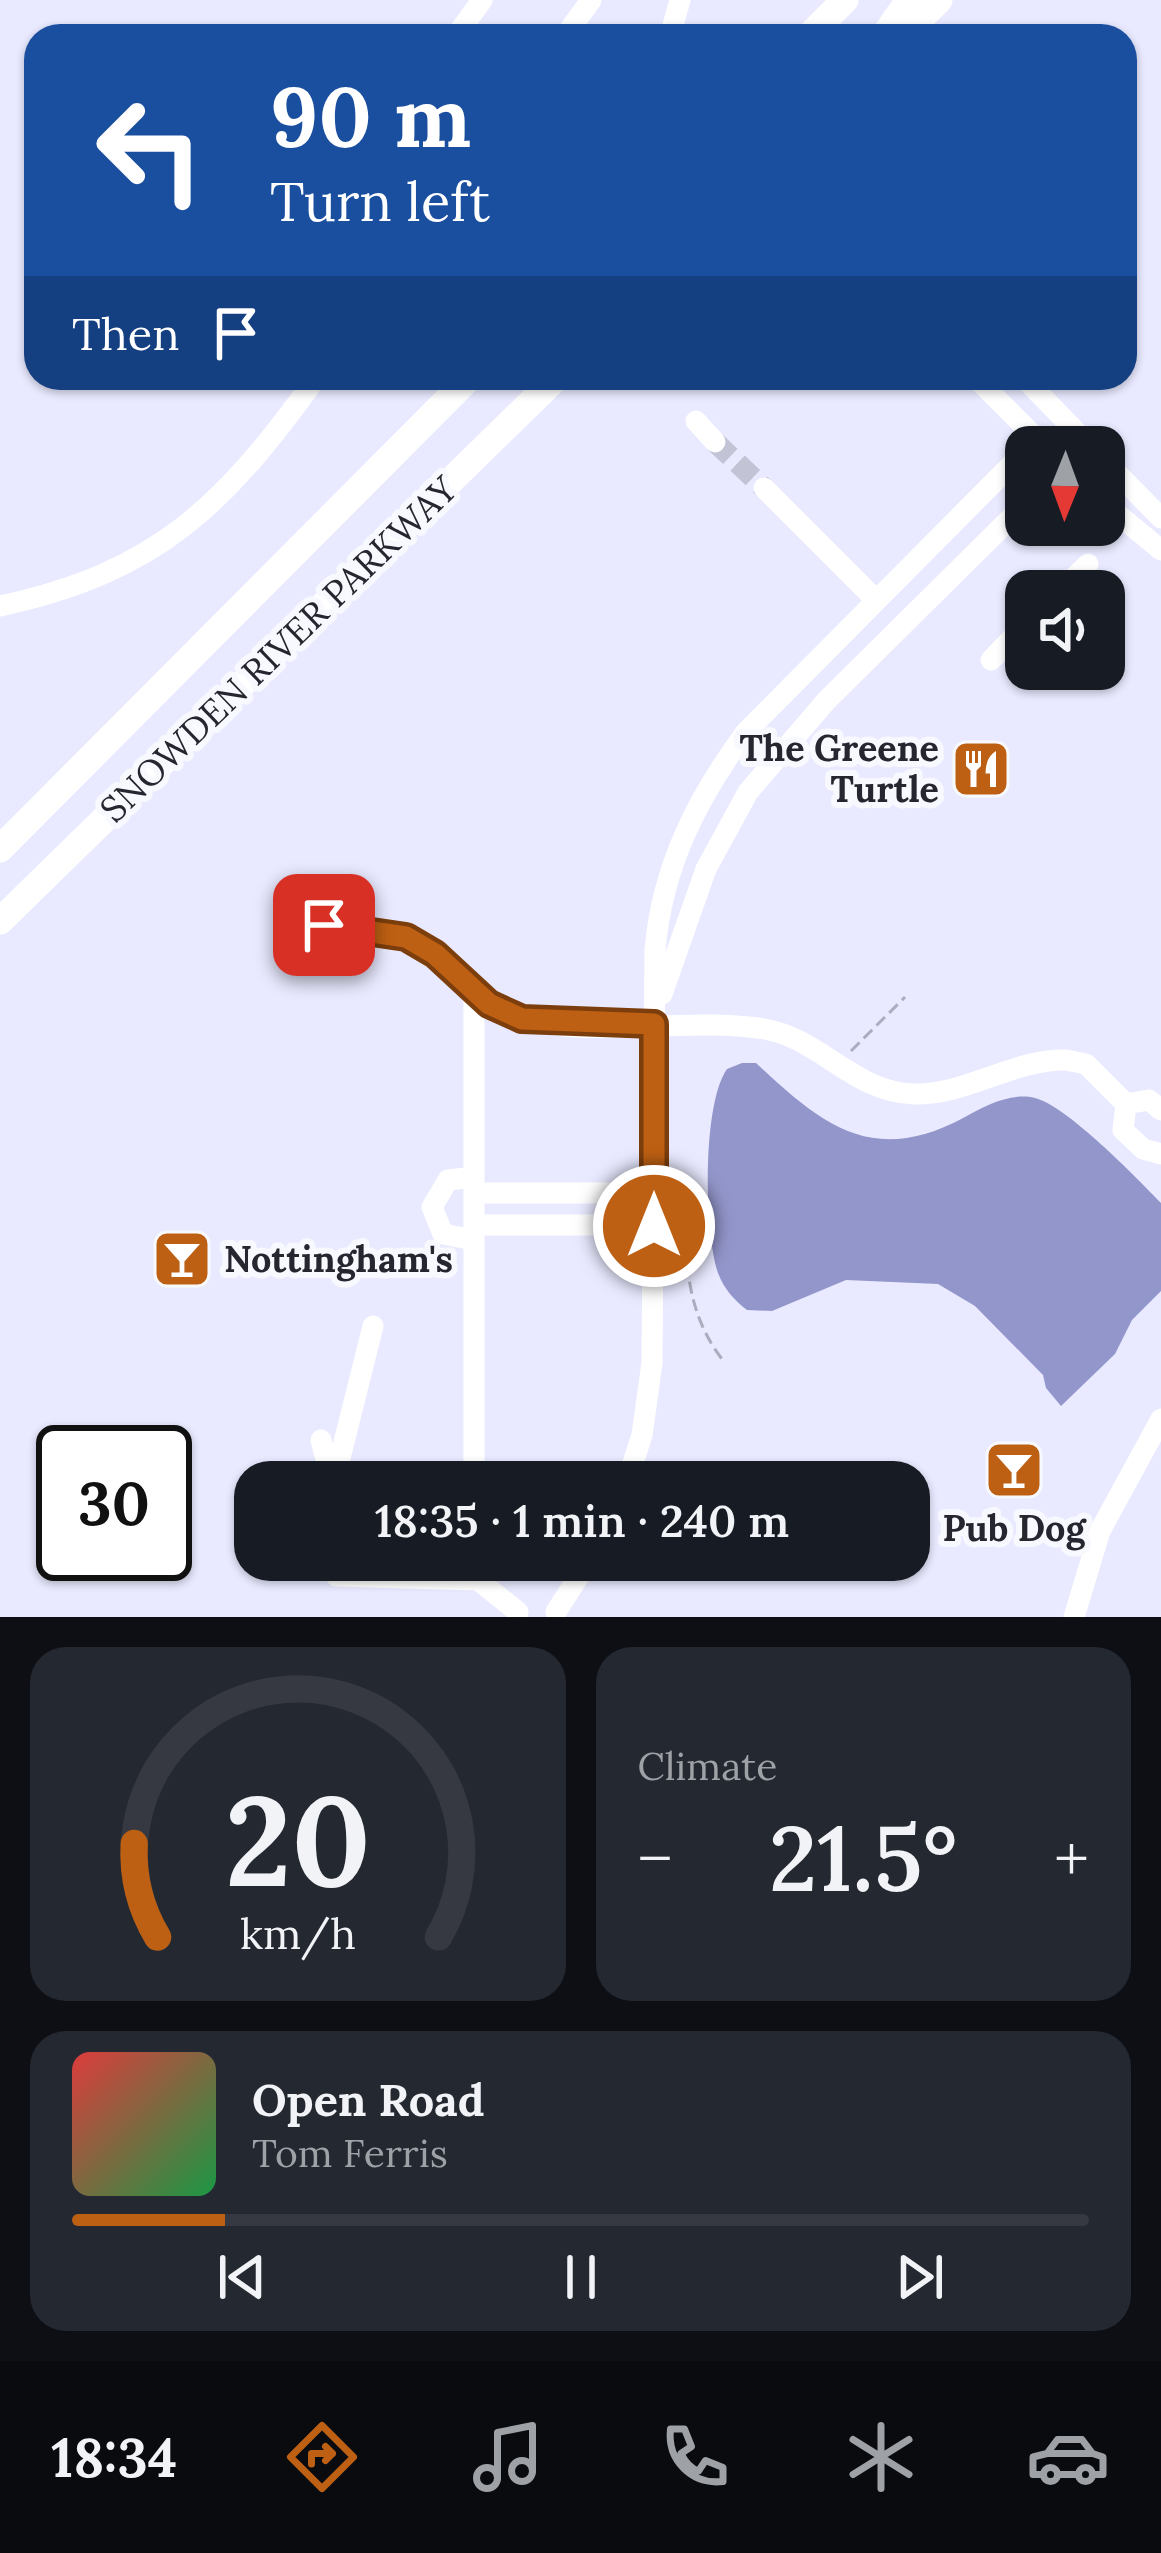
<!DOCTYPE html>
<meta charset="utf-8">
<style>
:root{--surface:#171b24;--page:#242831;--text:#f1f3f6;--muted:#9ea1a6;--line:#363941;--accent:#be6013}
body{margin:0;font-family:Lora,serif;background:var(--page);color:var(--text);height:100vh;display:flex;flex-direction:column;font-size:45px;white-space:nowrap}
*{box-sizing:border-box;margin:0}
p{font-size:39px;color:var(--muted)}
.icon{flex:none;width:66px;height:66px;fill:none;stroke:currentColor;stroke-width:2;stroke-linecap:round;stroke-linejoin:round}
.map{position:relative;height:1617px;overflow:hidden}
.details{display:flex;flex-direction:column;gap:30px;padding:30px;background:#0d0f14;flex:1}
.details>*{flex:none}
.banner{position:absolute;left:24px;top:24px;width:1113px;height:366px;border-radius:36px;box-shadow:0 3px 9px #0004;background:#1a4fa0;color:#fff;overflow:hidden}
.needle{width:78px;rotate:181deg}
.controls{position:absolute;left:1005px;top:426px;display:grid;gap:24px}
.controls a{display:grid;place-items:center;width:120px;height:120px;border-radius:24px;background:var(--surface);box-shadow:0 3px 9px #0004;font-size:60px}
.speed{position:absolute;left:36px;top:1425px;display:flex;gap:24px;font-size:60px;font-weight:700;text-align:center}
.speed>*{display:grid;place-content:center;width:156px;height:156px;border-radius:50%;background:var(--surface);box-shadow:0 3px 9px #0004;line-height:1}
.speed .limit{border:6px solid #111;border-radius:18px;background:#fff;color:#111}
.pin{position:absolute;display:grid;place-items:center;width:102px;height:102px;color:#fff;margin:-51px;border-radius:24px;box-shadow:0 6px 18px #0006}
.me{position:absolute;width:132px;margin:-66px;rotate:0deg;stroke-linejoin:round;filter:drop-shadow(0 0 9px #0008)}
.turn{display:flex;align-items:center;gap:42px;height:252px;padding:0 48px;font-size:54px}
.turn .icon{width:156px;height:156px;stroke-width:2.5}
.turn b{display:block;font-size:84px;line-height:102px}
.then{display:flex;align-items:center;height:114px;padding:0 48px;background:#0003;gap:24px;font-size:45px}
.big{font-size:90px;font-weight:600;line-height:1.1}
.details .card{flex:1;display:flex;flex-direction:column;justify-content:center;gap:18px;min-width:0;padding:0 42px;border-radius:36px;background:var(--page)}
.details .dial{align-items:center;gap:0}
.dial svg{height:312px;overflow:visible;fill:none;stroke:var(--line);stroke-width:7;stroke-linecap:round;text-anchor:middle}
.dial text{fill:var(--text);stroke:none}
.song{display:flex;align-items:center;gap:36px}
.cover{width:144px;height:144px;border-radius:18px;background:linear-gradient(135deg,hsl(0 70% 55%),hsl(140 70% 35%))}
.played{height:12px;border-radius:6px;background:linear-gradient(90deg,var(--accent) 15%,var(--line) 15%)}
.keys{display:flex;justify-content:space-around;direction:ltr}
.heat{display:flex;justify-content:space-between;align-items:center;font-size:66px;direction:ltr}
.details .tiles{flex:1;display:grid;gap:30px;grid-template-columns:1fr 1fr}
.card:last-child{grid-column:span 2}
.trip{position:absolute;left:234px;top:1461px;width:696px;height:120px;border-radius:36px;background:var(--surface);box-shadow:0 3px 9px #0004;font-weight:600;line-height:120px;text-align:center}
.dock{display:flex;height:192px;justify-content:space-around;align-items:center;background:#090b0e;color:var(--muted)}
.dock .icon{width:84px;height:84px}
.dock .current{color:var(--accent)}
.dock b{font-size:54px;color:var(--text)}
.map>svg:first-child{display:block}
.water{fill:#9396ca}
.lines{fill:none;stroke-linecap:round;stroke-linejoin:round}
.minor-tunnel{stroke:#c2c3d5;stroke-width:21;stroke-dasharray:21 10;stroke-linecap:butt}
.path{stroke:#abacbd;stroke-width:3;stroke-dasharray:12 6;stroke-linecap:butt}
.minor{stroke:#fff;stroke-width:21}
.major{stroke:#fff;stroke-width:27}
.route-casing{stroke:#7c3e0c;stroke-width:30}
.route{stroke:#be6013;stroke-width:21}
.labels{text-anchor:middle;stroke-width:12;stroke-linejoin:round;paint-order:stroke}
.street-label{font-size:36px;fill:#25262f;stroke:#f8f9fe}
.poi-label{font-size:36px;font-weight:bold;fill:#25262f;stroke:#f8f9fe;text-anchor:end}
</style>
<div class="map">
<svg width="1161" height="1617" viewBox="0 0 1161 1617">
<rect width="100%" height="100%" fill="#e9eaff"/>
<path class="water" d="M 742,1063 L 756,1063 C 823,1126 873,1167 965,1117 C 985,1106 1011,1092 1035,1098 C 1067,1106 1137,1178 1161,1203 L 1161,1291 L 1132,1320 L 1115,1354 L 1061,1406 L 1046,1388 L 1043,1375 L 975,1306 L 938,1284 L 846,1280 L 772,1311 L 747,1310 C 734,1300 724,1289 718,1273 C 704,1233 702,1104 727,1069 Z"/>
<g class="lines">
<path class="minor-tunnel" d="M 715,442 L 764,488"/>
<path class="path" d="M 851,1051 L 905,997
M 685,1210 C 685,1265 688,1315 722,1359"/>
<path class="minor" d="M 456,36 L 482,0
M 565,36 L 591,0
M 670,36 L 680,0
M 976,378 L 1045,447
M 1024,378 L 1091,447
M 696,421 L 715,442
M 1104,460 L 1161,518
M 764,488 L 876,600
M 1104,503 L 1161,550
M 1060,591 L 1088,564
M 0,606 C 159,572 225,504 316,378
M 991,660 L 1020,630
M 324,925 C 351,927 381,927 406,937 C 452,956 475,1006 525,1020 C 594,1038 689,1017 764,1029 C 820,1038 853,1092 914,1094 C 967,1095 1013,1059 1066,1060 L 1086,1064 L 1126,1104
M 662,994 L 706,869 L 748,792 L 827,700 L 1026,503
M 1126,1104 L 1123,1130 L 1143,1149 L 1161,1154
M 1126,1104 L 1149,1100 L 1161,1110
M 474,1193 L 654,1193
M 474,1225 L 654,1225
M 474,1240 L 443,1234 L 432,1207 L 448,1180 L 474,1177
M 321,1440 L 332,1482
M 334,1482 L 373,1326
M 474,1482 L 474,992
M 627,1482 L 642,1435 L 652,1363 L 655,950 C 662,867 697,798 746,732 L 1026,450
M 336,1560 L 336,1576 L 478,1580 L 518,1612
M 556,1612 L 589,1560
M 1074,1617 L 1100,1531 L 1161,1419"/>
<path class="major" d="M 809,36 L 845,0
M 884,36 L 909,0
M 903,36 L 939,0
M 0,849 L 469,378
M 0,921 L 556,378"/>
</g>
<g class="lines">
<defs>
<path id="route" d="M 324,925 L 406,937 L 435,954 L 489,1004 L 522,1019 L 654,1024 L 654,1226"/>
</defs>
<use href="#route" class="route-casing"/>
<use href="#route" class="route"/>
</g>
<defs>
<symbol id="restaurant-square" viewBox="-11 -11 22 22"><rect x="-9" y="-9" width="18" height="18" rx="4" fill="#be6013" stroke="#f8f9fe"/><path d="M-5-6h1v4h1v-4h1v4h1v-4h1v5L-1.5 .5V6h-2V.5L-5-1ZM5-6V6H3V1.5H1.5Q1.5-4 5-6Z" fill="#fff"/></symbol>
<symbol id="bar-square" viewBox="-11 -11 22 22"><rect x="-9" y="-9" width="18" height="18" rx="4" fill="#be6013" stroke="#f8f9fe"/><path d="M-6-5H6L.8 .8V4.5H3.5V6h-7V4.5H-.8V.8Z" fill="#fff"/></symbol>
</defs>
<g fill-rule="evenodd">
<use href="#restaurant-square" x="948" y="736" width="66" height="66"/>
<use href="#bar-square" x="149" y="1226" width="66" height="66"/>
<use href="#bar-square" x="981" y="1437" width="66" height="66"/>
</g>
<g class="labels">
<g class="street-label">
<text transform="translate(278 649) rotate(-44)" y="13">SNOWDEN RIVER PARKWAY</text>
</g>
<g class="poi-label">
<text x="939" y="761">The Greene<tspan x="939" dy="41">Turtle</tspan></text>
<text x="224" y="1272" text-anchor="start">Nottingham's</text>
<text x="1014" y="1541" text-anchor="middle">Pub Dog</text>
</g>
</g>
</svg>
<div class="controls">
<a><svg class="needle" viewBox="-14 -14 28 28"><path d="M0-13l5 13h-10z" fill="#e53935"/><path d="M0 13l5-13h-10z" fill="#9ea1a6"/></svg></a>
<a><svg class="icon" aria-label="sound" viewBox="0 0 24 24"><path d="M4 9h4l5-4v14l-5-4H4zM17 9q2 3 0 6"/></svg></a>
</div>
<div class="speed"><div class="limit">30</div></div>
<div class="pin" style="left:324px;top:925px;background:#d93025"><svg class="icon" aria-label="arrive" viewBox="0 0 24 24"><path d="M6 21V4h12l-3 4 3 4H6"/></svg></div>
<svg class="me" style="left:654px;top:1226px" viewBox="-20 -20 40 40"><circle r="17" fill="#be6013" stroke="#fff" stroke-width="3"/><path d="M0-11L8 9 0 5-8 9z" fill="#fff"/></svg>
<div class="trip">18:35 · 1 min · 240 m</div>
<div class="banner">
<div class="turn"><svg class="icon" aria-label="left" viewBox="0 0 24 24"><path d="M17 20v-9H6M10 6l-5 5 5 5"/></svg><div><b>90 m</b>Turn left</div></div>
<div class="then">Then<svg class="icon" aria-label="arrive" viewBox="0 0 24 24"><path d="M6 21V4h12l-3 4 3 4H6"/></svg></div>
</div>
</div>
<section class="details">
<div class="tiles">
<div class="card dial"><svg viewBox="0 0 100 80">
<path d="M14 69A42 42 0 1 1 86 69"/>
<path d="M14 69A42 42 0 0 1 8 45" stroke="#be6013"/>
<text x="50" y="56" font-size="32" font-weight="700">20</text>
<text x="50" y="72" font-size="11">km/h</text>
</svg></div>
<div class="card"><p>Climate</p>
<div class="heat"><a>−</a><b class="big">21.5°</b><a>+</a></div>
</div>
<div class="card">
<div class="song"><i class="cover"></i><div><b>Open Road</b><p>Tom Ferris</p></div></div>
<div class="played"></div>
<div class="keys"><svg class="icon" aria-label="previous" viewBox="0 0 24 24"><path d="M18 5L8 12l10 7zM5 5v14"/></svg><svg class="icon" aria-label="pause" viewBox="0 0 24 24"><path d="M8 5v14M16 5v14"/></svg><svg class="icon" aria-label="next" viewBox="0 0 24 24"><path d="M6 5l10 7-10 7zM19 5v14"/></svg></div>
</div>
</div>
</section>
<nav class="dock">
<b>18:34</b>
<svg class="icon current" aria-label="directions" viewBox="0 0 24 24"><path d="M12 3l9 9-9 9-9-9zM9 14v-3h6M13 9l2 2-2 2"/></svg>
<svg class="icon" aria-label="music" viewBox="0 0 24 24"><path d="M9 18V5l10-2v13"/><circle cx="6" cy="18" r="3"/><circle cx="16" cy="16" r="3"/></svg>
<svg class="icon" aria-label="phone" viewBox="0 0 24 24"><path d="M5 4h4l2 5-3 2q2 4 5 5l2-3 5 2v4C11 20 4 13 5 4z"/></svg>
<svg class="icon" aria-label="climate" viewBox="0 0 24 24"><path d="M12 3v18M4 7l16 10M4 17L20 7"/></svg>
<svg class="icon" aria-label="car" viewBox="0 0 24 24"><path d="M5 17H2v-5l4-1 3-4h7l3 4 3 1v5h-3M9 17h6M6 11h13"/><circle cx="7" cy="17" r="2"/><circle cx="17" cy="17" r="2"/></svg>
</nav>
